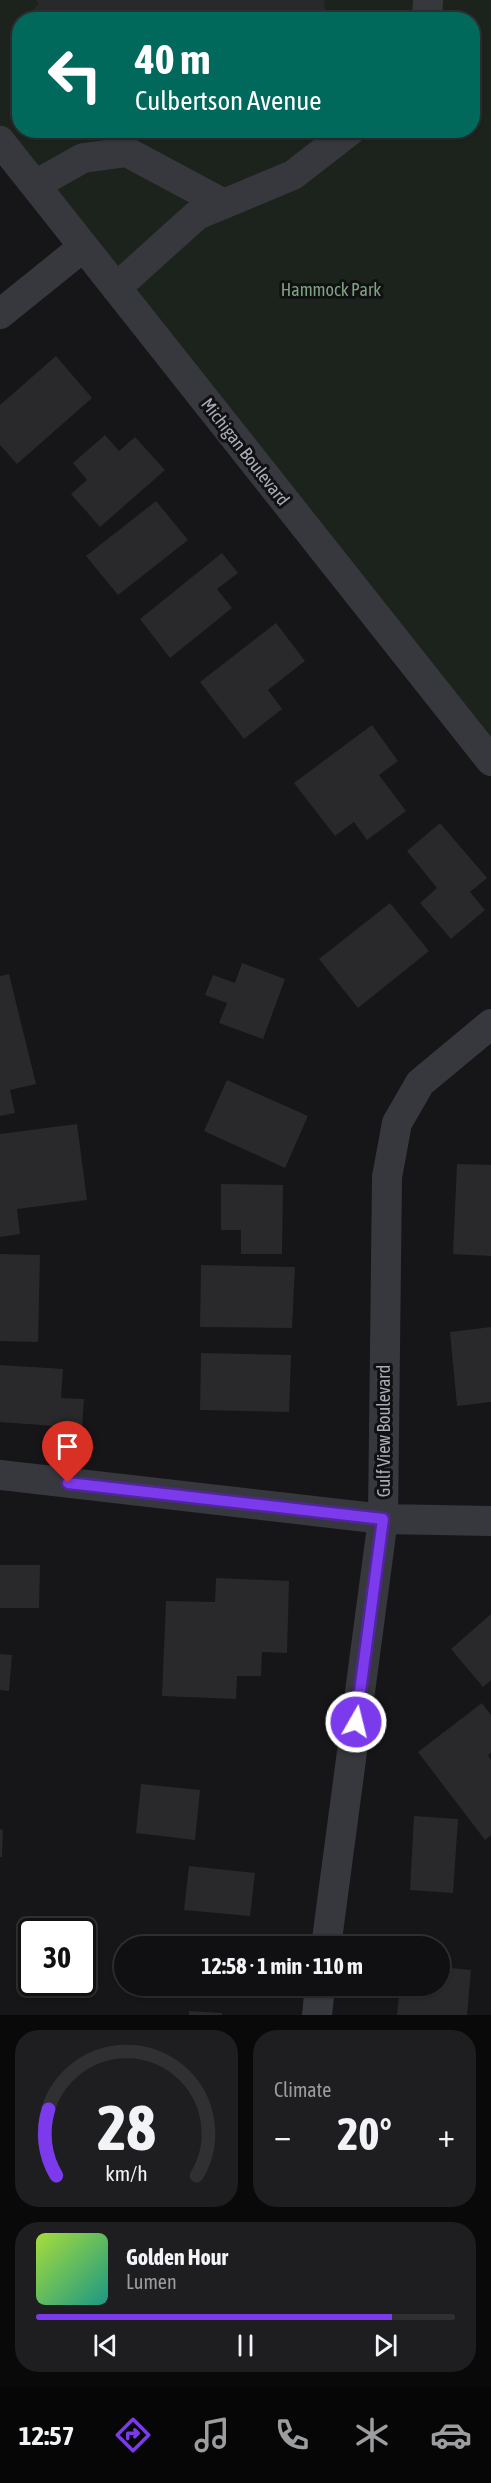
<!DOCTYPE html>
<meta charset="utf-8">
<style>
:root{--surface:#101012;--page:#1e1e20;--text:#f1f3f6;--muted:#9c9d9f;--line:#303032;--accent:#7c3aed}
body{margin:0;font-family:"Asap Condensed",sans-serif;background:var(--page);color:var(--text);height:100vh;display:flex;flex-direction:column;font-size:22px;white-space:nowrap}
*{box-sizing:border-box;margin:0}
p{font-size:20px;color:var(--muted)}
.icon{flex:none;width:33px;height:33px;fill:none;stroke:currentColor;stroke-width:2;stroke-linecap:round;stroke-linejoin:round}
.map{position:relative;height:2015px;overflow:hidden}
.panel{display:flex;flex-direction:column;gap:15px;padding:15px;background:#09090a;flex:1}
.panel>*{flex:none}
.hud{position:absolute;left:12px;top:12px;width:468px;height:126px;border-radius:24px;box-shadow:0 2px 4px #0004,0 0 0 2px var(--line);background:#00695c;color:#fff;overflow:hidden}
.speed{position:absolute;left:18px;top:1918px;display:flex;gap:12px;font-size:30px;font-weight:700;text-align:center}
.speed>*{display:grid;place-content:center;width:78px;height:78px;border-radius:50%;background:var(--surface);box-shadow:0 2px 4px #0004,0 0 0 2px var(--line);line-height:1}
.speed .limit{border:3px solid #111;border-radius:9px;background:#fff;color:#111}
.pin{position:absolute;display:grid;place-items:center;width:51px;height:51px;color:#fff;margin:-62px -26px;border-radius:50% 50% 50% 0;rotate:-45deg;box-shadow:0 0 6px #0007}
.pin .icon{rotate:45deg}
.me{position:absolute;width:66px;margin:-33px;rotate:8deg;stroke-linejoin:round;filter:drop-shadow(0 0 4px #0008)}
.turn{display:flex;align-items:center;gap:21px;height:126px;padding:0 24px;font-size:27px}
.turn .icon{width:78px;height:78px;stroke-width:2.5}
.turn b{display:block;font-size:42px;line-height:51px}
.big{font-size:45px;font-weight:700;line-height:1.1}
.panel .widget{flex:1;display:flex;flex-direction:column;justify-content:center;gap:9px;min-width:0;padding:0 21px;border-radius:24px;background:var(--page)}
.panel .dial{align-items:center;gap:0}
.dial svg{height:156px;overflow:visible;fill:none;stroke:var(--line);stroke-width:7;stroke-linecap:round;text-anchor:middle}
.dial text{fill:var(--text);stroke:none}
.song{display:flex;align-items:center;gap:18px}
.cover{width:72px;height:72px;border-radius:9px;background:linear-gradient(135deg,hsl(80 70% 55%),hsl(170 70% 35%))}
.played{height:6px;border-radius:3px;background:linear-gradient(90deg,var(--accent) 85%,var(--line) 85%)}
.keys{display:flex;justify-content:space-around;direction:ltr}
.heat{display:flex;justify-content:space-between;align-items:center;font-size:33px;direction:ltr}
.panel .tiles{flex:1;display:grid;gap:15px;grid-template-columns:1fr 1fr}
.widget:last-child{grid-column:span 2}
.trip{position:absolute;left:114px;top:1936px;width:336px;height:60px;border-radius:30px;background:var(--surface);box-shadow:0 2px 4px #0004,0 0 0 2px var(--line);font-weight:700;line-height:60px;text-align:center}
.menu{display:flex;height:96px;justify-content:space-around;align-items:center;background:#060607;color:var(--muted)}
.menu .icon{width:42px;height:42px}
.menu .selected{color:var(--accent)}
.menu b{font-size:27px;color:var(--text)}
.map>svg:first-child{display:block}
.green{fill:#1c231d;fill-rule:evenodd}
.building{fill:#29292c}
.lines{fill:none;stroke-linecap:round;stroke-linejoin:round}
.minor{stroke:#37383d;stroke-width:30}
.route-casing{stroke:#51269a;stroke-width:15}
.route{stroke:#7c3aed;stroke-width:10}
.labels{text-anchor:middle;stroke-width:6;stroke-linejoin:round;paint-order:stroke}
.park-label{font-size:18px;fill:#7fa381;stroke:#111113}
.street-label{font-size:18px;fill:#a8adb8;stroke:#111113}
</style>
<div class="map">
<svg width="491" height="2015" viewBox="0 0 491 2015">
<rect width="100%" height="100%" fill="#161618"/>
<path class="green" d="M 0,0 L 491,0 L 491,745 L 0,131 ZM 20,20 L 472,20 L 472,130 L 20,130 Z"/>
<path class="building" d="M 36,0 L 324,0 L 326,20 L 39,20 L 32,11 L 39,4 Z
M 107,130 L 119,130 L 116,144 Z
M 56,356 L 92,398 L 17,464 L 0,445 L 0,405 Z
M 105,435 L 119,451 L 135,437 L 165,470 L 100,527 L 71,494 L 87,480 L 73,463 Z
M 156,501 L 188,540 L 118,595 L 86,556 Z
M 222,553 L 238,573 L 217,589 L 232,608 L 170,658 L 140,619 Z
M 276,623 L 305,661 L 268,690 L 282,709 L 244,739 L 200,682 Z
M 372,725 L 398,761 L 379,775 L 406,811 L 367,840 L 354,822 L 335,836 L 294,783 Z
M 440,823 L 487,878 L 470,892 L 485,910 L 451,939 L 420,903 L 437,888 L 407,851 Z
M 390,903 L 429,951 L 358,1008 L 319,959 Z
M 242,963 L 285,979 L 263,1039 L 219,1023 L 227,1003 L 205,995 L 213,975 L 235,983 Z
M 9,974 L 36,1084 L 10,1090 L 15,1113 L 0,1116 L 0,976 Z
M 227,1080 L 308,1116 L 285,1168 L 204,1131 Z
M 77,1124 L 87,1200 L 17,1209 L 20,1234 L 0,1237 L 0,1134 Z
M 457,1164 L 491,1165 L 491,1256 L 453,1254 Z
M 221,1184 L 283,1185 L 282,1254 L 241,1254 L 241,1230 L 221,1230 Z
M 0,1254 L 40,1255 L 38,1342 L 0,1341 Z
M 201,1265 L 295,1267 L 292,1328 L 200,1327 Z
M 491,1327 L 491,1402 L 457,1406 L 450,1332 Z
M 201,1353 L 291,1355 L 289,1412 L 200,1410 Z
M 0,1365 L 63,1369 L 61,1398 L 84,1399 L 82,1428 L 0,1422 Z
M 0,1565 L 40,1565 L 39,1608 L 0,1608 Z
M 216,1578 L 289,1581 L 287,1653 L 262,1652 L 261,1676 L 237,1676 L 236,1699 L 162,1696 L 166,1601 L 215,1602 Z
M 491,1614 L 491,1680 L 483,1687 L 451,1649 Z
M 0,1654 L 12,1655 L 9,1691 L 0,1690 Z
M 482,1703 L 491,1715 L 491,1753 L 488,1755 L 491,1760 L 491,1835 L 485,1840 L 418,1752 Z
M 141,1784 L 200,1790 L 195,1840 L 136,1833 Z
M 414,1816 L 458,1819 L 453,1893 L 410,1890 Z
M 0,1829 L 3,1830 L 2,1857 L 0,1857 Z
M 189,1866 L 255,1873 L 250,1916 L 184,1910 Z
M 168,1935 L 248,1940 L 248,1947 L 168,1947 Z
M 440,1967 L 471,1970 L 467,2015 L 397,2015 L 400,1986 L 440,1986 Z
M 165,1986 L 245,1986 L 245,1997 L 165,1992 Z
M 189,2011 L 222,2013 L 222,2015 L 189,2015 Z"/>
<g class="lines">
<path class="minor" d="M 427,20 L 428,0
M 0,141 L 491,761
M 35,185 L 83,158 L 127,152 L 224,204
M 116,288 L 197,215 L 293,175 L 351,130
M 0,314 L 83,247
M 0,1475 L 383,1519 L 491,1521
M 326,1947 L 383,1519 L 387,1177 L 397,1123 L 420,1083 L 491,1024
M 317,2015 L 320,1986"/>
</g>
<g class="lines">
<defs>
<path id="route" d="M 68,1483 L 383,1519 L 356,1722"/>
</defs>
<use href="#route" class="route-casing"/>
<use href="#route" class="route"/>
</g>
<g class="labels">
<g class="park-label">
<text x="331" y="296">Hammock Park</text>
</g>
<g class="street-label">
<text transform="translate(245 452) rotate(52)" y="6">Michigan Boulevard</text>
<text transform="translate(384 1431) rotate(-90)" y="6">Gulf View Boulevard</text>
</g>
</g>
</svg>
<div class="speed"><div class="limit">30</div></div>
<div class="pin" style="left:68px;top:1483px;background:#d93025"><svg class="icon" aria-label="arrive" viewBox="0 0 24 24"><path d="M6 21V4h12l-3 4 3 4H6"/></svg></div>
<svg class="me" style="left:356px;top:1722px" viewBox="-20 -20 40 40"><circle r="17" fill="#7c3aed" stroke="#fff" stroke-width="3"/><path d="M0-11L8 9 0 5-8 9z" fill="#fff"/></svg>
<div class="trip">12:58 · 1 min · 110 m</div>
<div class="hud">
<div class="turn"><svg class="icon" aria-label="left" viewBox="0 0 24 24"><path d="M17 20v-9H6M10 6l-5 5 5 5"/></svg><div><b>40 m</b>Culbertson Avenue</div></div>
</div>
</div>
<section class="panel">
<div class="tiles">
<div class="widget dial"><svg viewBox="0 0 100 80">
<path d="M14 69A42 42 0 1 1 86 69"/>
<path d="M14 69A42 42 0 0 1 10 35" stroke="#7c3aed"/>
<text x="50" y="56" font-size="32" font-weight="700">28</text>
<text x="50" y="72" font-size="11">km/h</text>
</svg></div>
<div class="widget"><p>Climate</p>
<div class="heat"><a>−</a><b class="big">20°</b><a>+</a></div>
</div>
<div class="widget">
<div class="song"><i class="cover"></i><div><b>Golden Hour</b><p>Lumen</p></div></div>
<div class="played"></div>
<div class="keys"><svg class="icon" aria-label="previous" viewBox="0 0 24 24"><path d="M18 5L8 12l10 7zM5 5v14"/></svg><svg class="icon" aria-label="pause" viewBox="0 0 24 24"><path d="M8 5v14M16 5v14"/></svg><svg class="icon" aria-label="next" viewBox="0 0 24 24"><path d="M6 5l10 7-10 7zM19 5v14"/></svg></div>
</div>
</div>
</section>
<nav class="menu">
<b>12:57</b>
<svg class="icon selected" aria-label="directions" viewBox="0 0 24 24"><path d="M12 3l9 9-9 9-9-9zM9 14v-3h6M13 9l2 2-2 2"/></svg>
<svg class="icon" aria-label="music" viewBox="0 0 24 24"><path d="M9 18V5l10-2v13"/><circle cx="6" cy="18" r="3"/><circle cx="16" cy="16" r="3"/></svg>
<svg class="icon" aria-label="phone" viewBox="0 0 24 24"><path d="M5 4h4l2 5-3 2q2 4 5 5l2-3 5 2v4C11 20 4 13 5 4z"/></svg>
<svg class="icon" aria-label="climate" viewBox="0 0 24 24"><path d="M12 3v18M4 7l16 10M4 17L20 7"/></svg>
<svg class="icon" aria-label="car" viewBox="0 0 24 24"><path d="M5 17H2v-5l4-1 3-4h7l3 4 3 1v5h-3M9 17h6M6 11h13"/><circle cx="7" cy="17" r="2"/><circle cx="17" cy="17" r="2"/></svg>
</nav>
